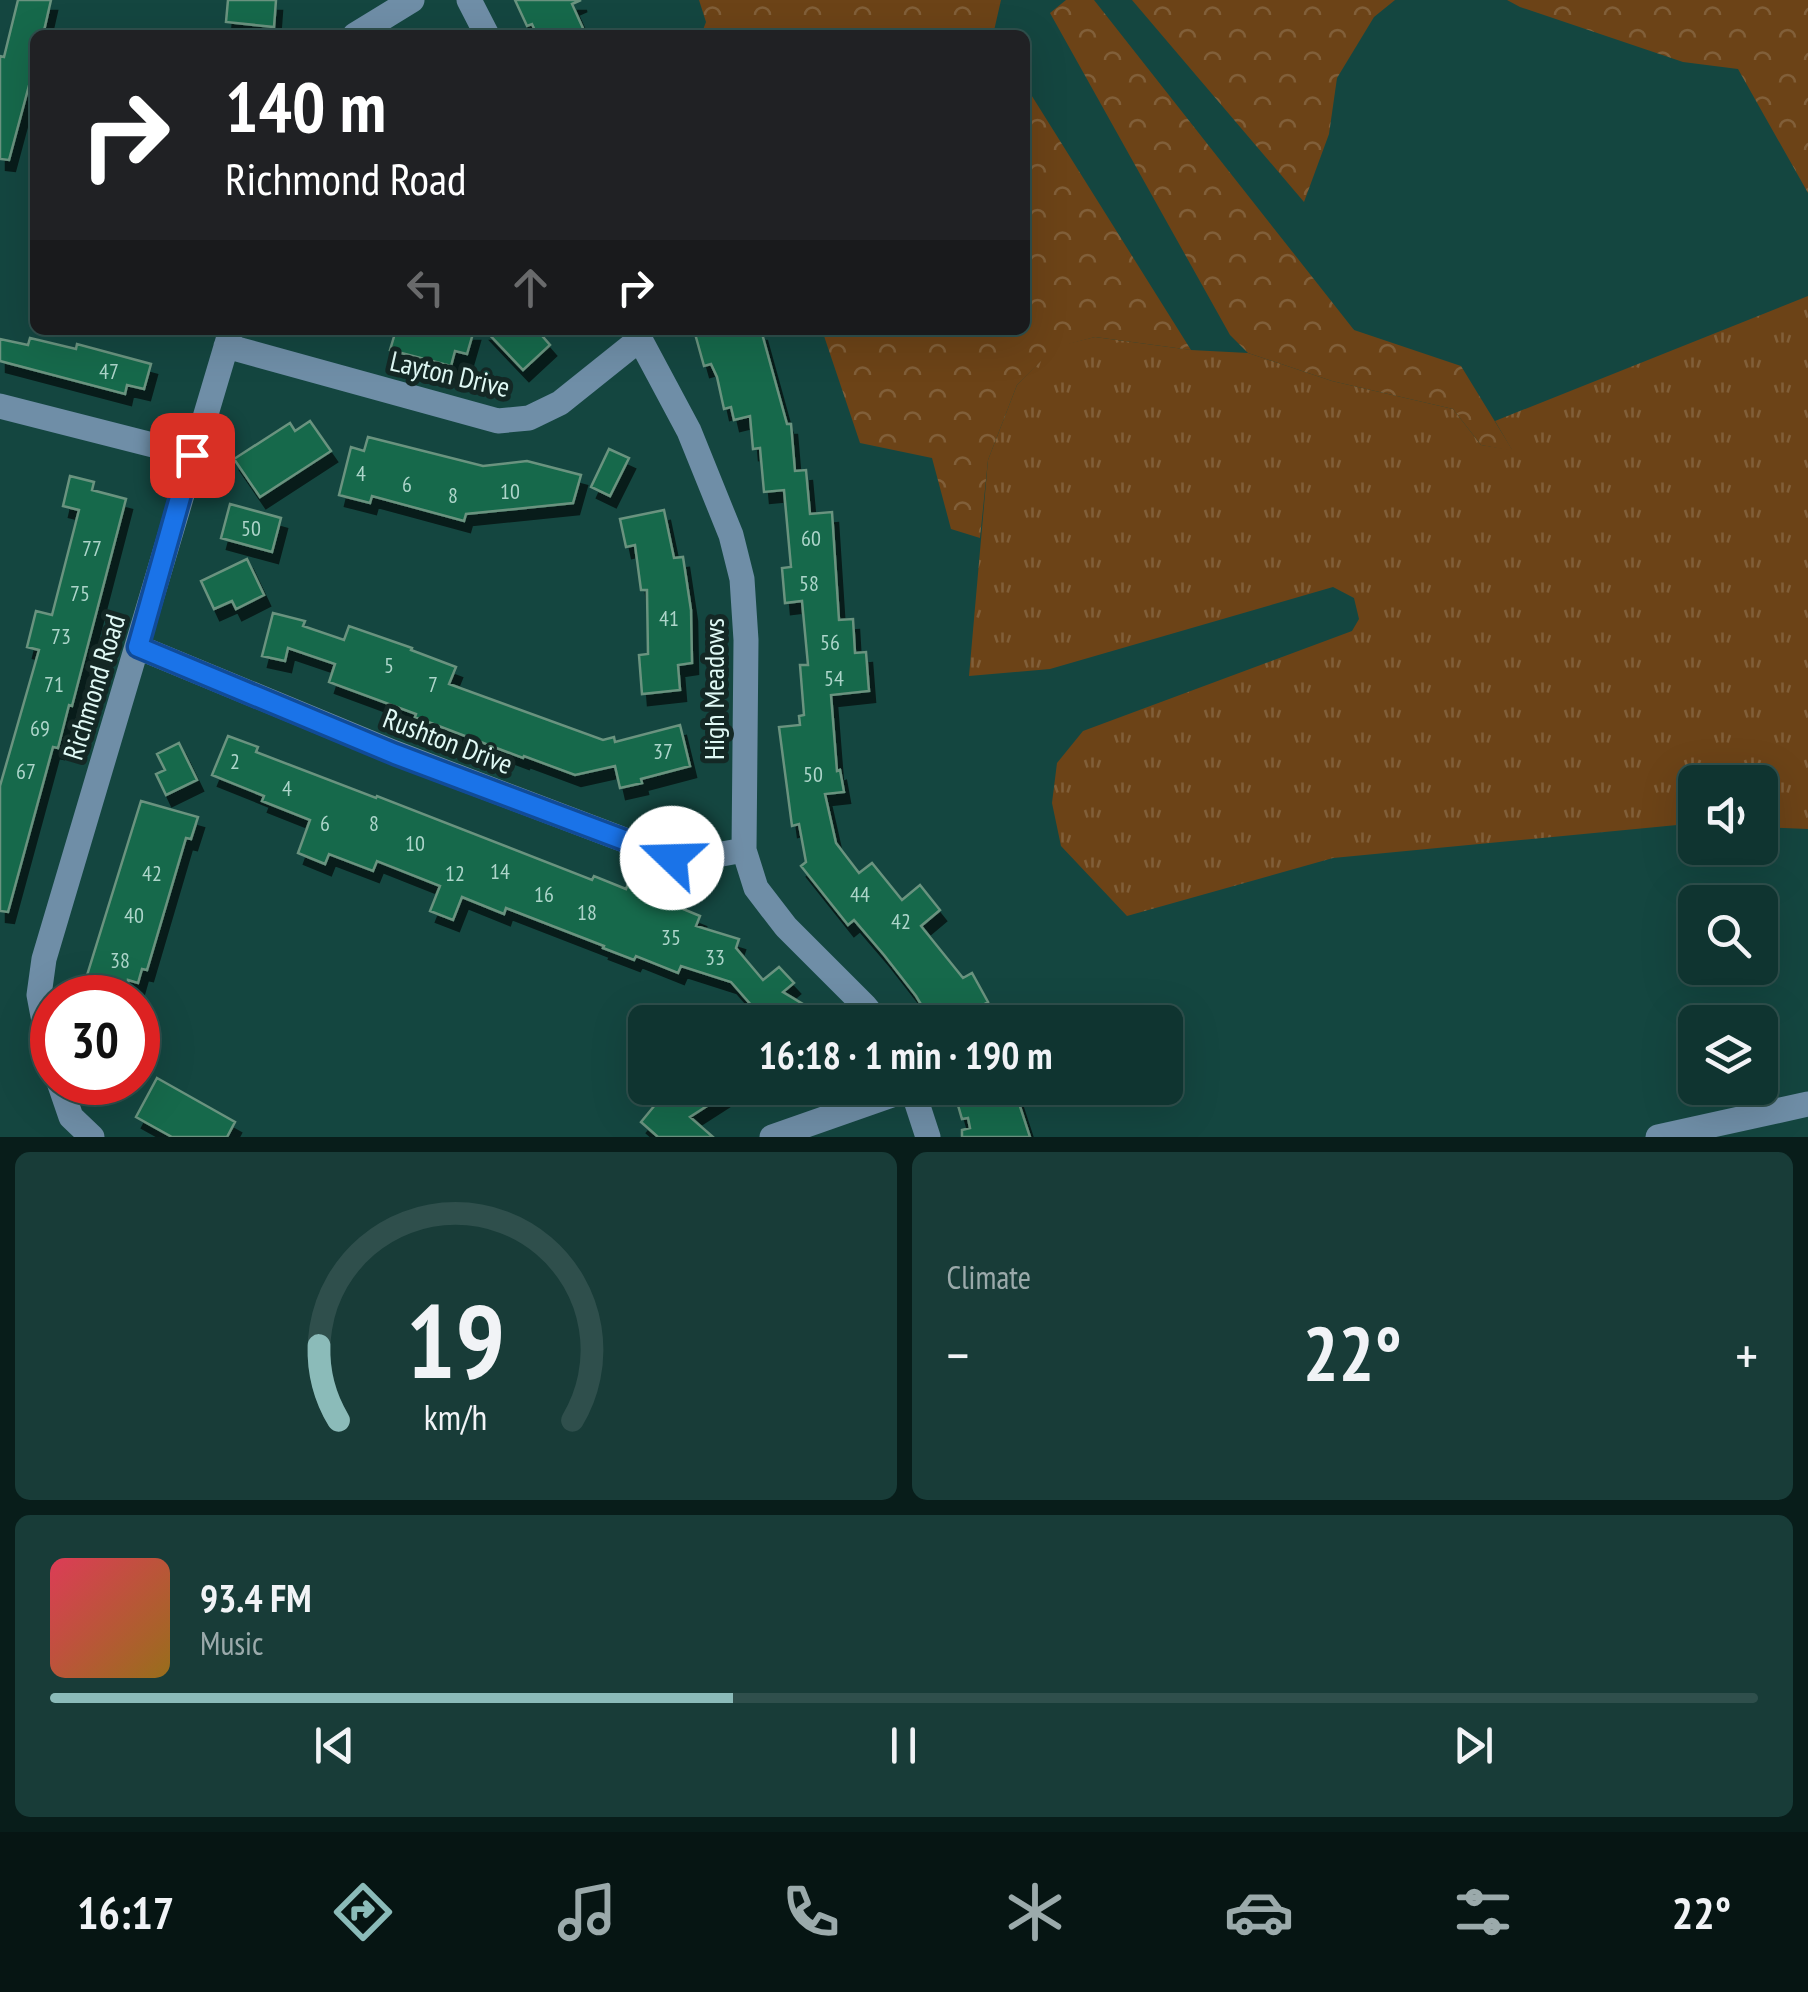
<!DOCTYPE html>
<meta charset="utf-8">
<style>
:root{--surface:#0f3430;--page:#183c38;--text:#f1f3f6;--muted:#9baaab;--line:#2f4f4c;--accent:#8bbbb9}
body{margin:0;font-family:"PT Sans Narrow",sans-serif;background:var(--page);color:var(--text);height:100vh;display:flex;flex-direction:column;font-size:38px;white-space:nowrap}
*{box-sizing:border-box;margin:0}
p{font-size:32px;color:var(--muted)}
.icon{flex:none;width:55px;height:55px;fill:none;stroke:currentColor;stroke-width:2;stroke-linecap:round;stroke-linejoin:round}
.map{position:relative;height:1137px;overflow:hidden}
.side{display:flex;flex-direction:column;gap:15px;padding:15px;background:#081d1a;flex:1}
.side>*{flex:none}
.top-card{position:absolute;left:30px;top:30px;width:1000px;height:305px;border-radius:15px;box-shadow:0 10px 40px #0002,0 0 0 2px var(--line);background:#202124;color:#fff;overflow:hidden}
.tools{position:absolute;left:1678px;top:765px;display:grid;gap:20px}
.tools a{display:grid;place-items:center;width:100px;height:100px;border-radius:15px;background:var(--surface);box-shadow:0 10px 40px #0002,0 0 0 2px var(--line);font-size:50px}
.speed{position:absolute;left:30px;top:975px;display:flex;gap:20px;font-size:50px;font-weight:700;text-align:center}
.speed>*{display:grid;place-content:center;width:130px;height:130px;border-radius:50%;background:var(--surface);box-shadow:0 10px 40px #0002,0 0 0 2px var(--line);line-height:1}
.speed .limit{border:15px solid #d22;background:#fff;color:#111}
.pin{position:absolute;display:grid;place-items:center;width:85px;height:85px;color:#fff;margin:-42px;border-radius:20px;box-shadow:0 5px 15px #0006}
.me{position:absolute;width:110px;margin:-55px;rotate:291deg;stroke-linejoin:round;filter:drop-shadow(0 0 8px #0008)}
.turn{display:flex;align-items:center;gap:35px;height:210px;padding:0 30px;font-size:45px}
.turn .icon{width:130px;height:130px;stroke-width:2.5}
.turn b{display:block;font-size:70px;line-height:85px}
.lanes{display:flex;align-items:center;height:95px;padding:0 30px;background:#0003;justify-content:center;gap:50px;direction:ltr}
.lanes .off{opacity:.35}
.big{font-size:75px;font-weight:700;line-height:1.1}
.side .tile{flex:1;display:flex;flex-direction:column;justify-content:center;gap:15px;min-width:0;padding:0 35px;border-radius:15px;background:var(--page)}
.side .dial{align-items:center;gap:0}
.dial svg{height:260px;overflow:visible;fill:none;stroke:var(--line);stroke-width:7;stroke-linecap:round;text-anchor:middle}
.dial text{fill:var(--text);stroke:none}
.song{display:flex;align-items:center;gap:30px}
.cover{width:120px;height:120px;border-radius:15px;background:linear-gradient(135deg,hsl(350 70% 55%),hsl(40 70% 35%))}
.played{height:10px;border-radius:5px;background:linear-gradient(90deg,var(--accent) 40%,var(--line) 40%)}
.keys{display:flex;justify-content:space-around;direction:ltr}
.heat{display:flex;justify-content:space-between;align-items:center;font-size:55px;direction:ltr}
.side .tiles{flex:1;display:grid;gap:15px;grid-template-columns:1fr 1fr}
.tile:last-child{grid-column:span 2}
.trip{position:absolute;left:628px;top:1005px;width:555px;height:100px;border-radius:15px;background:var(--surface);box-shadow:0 10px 40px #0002,0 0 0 2px var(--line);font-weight:700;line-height:100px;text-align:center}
.dock{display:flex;height:160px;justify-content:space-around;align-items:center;background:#061513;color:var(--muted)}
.dock .icon{width:70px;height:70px}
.dock .selected{color:var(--accent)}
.dock b{font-size:45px;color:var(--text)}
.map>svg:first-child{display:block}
.grass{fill:url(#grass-tufts)}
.forest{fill:url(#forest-crowns)}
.building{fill:#15694b;stroke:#6a937f;stroke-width:2.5;filter:url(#shadow)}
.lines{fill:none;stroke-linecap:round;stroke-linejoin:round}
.minor{stroke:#6f8ea7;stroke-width:25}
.route-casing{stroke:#114b97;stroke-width:25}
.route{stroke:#1a73e8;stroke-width:18}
.labels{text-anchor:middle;stroke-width:10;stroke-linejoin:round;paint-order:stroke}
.number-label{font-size:22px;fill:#add5ca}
.street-label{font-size:28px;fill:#e0f9f5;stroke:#142825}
</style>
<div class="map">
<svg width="1808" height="1137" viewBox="0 0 1808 1137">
<defs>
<pattern id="grass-tufts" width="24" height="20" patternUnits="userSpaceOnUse" patternTransform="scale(2.5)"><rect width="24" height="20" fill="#6c4317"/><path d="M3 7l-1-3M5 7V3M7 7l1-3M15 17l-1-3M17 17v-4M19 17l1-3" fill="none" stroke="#815f39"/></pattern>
<pattern id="forest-crowns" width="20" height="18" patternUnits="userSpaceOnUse" patternTransform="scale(2.5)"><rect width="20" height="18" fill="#6c4317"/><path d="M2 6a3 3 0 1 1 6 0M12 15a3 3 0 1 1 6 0" fill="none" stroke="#815f39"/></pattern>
<filter id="shadow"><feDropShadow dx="6" dy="11" stdDeviation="0" flood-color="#0009"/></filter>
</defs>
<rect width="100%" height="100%" fill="#144640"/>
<path class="grass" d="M 1808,296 L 1808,829 L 1760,827 L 1760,782 L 1695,782 L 1695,825 L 1677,825 L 1333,858 L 1127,916 L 1061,846 L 1052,803 L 1057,763 L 1083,731 L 1352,631 L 1359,619 L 1354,598 L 1333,587 L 1050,669 L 969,676 L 988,460 L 1017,385 L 1054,347 L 1095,337 L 1191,350 L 1248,353 L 1332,381 L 1453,409 L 1481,445 L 1512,450 L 1495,421 Z"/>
<path class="forest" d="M 699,0 L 1001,0 L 993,35 L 701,35 L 706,22 Z
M 1066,0 L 1094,0 L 1354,330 L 1461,366 L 1513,451 L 1481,445 L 1453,409 L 1332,381 L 1248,353 L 1230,335 L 1050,13 Z
M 1132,0 L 1395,0 L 1374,17 L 1337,78 L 1329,134 L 1304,202 Z
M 1507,0 L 1808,0 L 1808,193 L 1738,69 L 1683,62 L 1520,7 Z
M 1025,85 L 1191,350 L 1095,337 L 1054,348 L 1017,385 L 988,460 L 980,538 L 951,529 L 932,458 L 860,443 L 822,330 L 1025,330 Z"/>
<path class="building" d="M 18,0 L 51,0 L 43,35 L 35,35 L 35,63 L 9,160 L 0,159 L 0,56 L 4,57 Z
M 228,0 L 276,0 L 274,27 L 226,22 Z
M 515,0 L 581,0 L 572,4 L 586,35 L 537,35 L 532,24 L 527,26 Z
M 396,330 L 474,330 L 467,354 L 455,351 L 451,366 L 390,350 Z
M 485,330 L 537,330 L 550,345 L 523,370 Z
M 694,330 L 761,330 L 787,424 L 791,424 L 795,471 L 806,470 L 810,514 L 832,512 L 839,620 L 853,619 L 855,653 L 866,652 L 869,691 L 831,695 L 837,771 L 840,770 L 844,792 L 825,794 L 836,843 L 859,873 L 872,863 L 902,900 L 920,885 L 940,910 L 921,926 L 963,978 L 972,973 L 988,1002 L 953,1022 L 950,1022 L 944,1013 L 931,1021 L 916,996 L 884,955 L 854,920 L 848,925 L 801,866 L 806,862 L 799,824 L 792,826 L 779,727 L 800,725 L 799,716 L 804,715 L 800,665 L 808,665 L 802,601 L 785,603 L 782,568 L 791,567 L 784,490 L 764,492 L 760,448 L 753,449 L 750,416 L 734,420 L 731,407 L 724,409 L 717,377 L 711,364 L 704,366 Z
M 30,338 L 76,349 L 77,344 L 151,364 L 144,389 L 127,385 L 125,394 L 0,361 L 0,339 L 28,345 Z
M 310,421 L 331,451 L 260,497 L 234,459 L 290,423 L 295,431 Z
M 368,437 L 483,466 L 527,461 L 581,475 L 573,503 L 466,514 L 464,521 L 372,496 L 370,503 L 339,495 L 351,447 L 364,451 Z
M 609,449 L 629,458 L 610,496 L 591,487 Z
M 70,476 L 94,482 L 92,490 L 126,499 L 72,706 L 69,705 L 58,748 L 53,747 L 8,912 L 0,911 L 0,786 L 39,650 L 27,647 L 36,611 L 52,615 L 79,510 L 63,506 Z
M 230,504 L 281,518 L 272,552 L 221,538 Z
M 664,510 L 674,558 L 683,557 L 691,610 L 692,663 L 678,665 L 680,690 L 642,694 L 639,655 L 648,654 L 647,590 L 641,590 L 635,545 L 626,547 L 620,519 Z
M 247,559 L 264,595 L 236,609 L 232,601 L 214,609 L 201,581 Z
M 273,613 L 305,621 L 303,626 L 344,640 L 349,626 L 412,648 L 411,650 L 456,667 L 449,684 L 603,740 L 614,737 L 615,742 L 680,725 L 690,766 L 641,779 L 642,783 L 620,788 L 615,766 L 575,775 L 524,756 L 523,758 L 415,717 L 416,714 L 329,682 L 335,664 L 288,648 L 285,661 L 262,656 Z
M 228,736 L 258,747 L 256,752 L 376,798 L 377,796 L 592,880 L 594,876 L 626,889 L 628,884 L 660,896 L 659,899 L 700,916 L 696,926 L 739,939 L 736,948 L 763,980 L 779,967 L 794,983 L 783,992 L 833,1022 L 766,1022 L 731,982 L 681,966 L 678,973 L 636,956 L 634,960 L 603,948 L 604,946 L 506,908 L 504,914 L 462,897 L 453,920 L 430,911 L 440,886 L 377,861 L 373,871 L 329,854 L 325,864 L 298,853 L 310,820 L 262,801 L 264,796 L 212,775 Z
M 179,743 L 197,780 L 166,795 L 156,774 L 165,770 L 157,754 Z
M 141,801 L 198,817 L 191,839 L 186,838 L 147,970 L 142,969 L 138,983 L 128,980 L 128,998 L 80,998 Z
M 157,1078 L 235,1122 L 227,1137 L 172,1137 L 136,1117 Z
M 669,1088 L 735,1088 L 690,1117 L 713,1137 L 658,1137 L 641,1122 Z
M 953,1088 L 1014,1088 L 1030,1137 L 962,1137 L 962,1130 L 970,1128 L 968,1118 L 962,1119 Z"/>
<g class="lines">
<path class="minor" d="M 469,0 L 487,35
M 355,35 L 412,0
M 635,330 L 689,431 L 731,535 L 742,579 L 746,640 L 744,850 L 756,888 L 786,927 L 864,1005 L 878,1022
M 226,346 L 498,421 L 529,418 L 560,403 L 640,339
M 0,406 L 192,455
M 138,647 L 395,753 L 672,858 L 700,858 L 744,850
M 52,1063 L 39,995 L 44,959 L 231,330
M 59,1082 L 71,1117 L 92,1137
M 912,1088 L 928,1137
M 772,1137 L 912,1088
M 1658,1137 L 1808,1104"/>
</g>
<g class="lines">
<defs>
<path id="route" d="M 192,455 L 138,647 L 395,754 L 672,858"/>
</defs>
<use href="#route" class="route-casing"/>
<use href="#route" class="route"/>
</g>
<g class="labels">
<g class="number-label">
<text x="109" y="379">47</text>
<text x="361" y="481">4</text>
<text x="407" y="492">6</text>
<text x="510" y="499">10</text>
<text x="453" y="503">8</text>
<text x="251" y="536">50</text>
<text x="811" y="546">60</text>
<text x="92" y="556">77</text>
<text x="809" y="591">58</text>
<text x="80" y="601">75</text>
<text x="669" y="626">41</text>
<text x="61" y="644">73</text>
<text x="830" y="650">56</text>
<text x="389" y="673">5</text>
<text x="834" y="686">54</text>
<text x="54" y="692">71</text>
<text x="433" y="692">7</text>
<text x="40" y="736">69</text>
<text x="663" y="759">37</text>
<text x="235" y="769">2</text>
<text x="26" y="779">67</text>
<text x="813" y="782">50</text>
<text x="287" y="796">4</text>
<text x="325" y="831">6</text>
<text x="374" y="831">8</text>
<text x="415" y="851">10</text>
<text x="500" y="879">14</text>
<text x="152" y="881">42</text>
<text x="455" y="881">12</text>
<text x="544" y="902">16</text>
<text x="860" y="902">44</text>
<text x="587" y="920">18</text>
<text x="134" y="923">40</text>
<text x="901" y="929">42</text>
<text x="671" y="945">35</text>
<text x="715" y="965">33</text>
<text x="120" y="968">38</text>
</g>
<g class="street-label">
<text transform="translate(450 374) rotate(13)" y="10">Layton Drive</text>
<text transform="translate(94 687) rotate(-73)" y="10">Richmond Road</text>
<text transform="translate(714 689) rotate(-90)" y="10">High Meadows</text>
<text transform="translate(448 741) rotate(21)" y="10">Rushton Drive</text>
</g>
</g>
</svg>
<div class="tools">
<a><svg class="icon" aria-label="sound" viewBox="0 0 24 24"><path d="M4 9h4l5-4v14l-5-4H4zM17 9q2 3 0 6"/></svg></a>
<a><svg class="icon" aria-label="search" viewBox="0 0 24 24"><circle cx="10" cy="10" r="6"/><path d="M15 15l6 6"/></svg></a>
<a><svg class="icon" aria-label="layers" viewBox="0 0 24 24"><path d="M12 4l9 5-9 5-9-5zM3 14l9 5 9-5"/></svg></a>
</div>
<div class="speed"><div class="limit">30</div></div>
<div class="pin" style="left:192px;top:455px;background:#d93025"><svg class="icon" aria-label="arrive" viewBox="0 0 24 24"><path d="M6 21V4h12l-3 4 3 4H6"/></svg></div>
<svg class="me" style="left:672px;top:858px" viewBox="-20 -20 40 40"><circle r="19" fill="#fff"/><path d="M0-13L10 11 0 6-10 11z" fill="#1a73e8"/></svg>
<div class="trip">16:18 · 1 min · 190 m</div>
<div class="top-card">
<div class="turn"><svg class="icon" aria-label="right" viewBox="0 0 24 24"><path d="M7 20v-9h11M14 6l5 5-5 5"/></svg><div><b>140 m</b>Richmond Road</div></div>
<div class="lanes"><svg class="icon off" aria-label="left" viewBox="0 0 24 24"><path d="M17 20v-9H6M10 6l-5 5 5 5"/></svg><svg class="icon off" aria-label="ahead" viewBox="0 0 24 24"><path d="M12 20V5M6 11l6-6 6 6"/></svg><svg class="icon" aria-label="right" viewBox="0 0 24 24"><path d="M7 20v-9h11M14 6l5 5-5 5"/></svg></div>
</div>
</div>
<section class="side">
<div class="tiles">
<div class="tile dial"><svg viewBox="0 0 100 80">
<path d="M14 69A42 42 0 1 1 86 69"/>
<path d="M14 69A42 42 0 0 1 8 46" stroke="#8bbbb9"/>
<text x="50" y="56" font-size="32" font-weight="700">19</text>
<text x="50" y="72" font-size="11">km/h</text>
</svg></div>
<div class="tile"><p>Climate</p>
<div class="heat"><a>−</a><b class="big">22°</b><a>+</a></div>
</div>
<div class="tile">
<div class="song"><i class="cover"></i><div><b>93.4 FM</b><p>Music</p></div></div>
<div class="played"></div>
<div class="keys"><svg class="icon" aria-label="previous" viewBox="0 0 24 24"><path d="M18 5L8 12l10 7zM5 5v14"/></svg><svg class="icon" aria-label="pause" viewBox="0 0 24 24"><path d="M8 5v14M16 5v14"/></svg><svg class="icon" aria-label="next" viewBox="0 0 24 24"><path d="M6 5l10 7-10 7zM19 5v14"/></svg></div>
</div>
</div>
</section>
<nav class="dock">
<b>16:17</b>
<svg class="icon selected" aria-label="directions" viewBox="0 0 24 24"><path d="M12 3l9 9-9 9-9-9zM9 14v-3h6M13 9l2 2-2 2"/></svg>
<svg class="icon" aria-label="music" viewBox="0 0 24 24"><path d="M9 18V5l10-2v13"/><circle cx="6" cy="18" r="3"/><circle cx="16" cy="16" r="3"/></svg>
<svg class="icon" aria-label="phone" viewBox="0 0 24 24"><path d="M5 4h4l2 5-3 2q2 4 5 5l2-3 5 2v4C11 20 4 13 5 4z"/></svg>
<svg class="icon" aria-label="climate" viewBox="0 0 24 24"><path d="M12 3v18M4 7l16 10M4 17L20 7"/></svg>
<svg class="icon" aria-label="car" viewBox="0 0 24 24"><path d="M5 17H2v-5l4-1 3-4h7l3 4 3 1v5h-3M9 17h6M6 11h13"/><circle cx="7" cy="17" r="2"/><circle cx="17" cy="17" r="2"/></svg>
<svg class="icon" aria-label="filters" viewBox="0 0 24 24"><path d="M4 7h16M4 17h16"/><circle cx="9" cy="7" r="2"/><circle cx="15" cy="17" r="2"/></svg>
<b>22°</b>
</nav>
